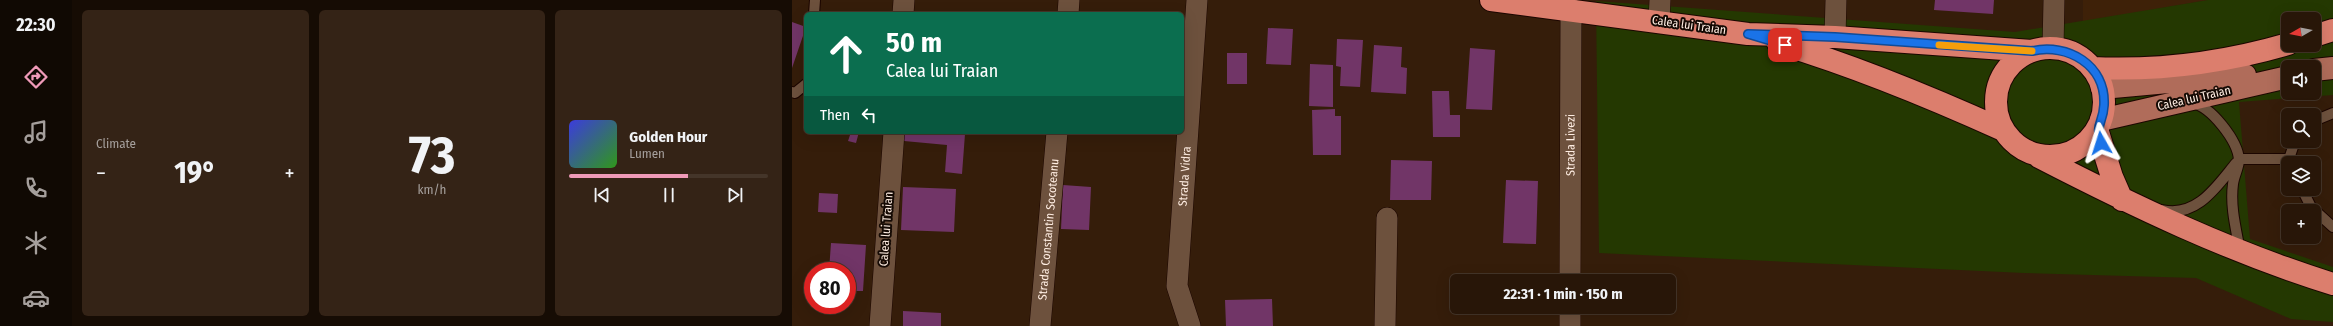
<!DOCTYPE html>
<meta charset="utf-8">
<style>
:root{--surface:#281608;--page:#342316;--text:#f1f3f6;--muted:#a59f9c;--line:#443529;--accent:#ef9ab8}
body{margin:0;font-family:"Fira Sans Condensed",sans-serif;background:var(--page);color:var(--text);height:100vh;display:flex;flex-direction:column;font-size:15px;white-space:nowrap}
*{box-sizing:border-box;margin:0}
p{font-size:13px;color:var(--muted)}
.icon{flex:none;width:22px;height:22px;fill:none;stroke:currentColor;stroke-width:2;stroke-linecap:round;stroke-linejoin:round}
.map{position:relative;flex:1;overflow:hidden}
.side{display:flex;flex-direction:column;gap:10px;padding:10px;background:#160c04;width:720px}
.side>*{flex:none}
.banner{position:absolute;left:12px;top:12px;width:380px;height:122px;border-radius:6px;box-shadow:0 4px 16px #0002,0 0 0 1px var(--line);background:#0b6e4f;color:#fff;overflow:hidden}
.needle{width:26px;rotate:261deg}
.fabs{position:absolute;left:1489px;top:12px;display:grid;gap:8px}
.fabs a{display:grid;place-items:center;width:40px;height:40px;border-radius:6px;background:var(--surface);box-shadow:0 4px 16px #0002,0 0 0 1px var(--line);font-size:20px}
.speed{position:absolute;left:12px;top:262px;display:flex;gap:8px;font-size:20px;font-weight:700;text-align:center}
.speed>*{display:grid;place-content:center;width:52px;height:52px;border-radius:50%;background:var(--surface);box-shadow:0 4px 16px #0002,0 0 0 1px var(--line);line-height:1}
.speed .limit{border:6px solid #d22;background:#fff;color:#111}
.pin{position:absolute;display:grid;place-items:center;width:34px;height:34px;color:#fff;margin:-17px;border-radius:8px;box-shadow:0 2px 6px #0006}
.me{position:absolute;width:44px;margin:-22px;rotate:354deg;stroke-linejoin:round;filter:drop-shadow(0 0 3px #0008)}
.turn{display:flex;align-items:center;gap:14px;height:84px;padding:0 16px;font-size:18px}
.turn .icon{width:52px;height:52px;stroke-width:2.5}
.turn b{display:block;font-size:28px;line-height:34px}
.then{display:flex;align-items:center;height:38px;padding:0 16px;background:#0003;gap:8px;font-size:15px}
.big{font-size:30px;font-weight:700;line-height:1.1}
.side .card{flex:1;display:flex;flex-direction:column;justify-content:center;gap:6px;min-width:0;padding:0 14px;border-radius:6px;background:var(--page)}
.side .dial{align-items:center;gap:0}
.dial b{font-size:52px;line-height:1}
.song{display:flex;align-items:center;gap:12px}
.cover{width:48px;height:48px;border-radius:6px;background:linear-gradient(135deg,hsl(240 70% 55%),hsl(110 70% 35%))}
.played{height:4px;border-radius:2px;background:linear-gradient(90deg,var(--accent) 60%,var(--line) 60%)}
.keys{display:flex;justify-content:space-around;direction:ltr}
.heat{display:flex;justify-content:space-between;align-items:center;font-size:22px;direction:ltr}
.side .tiles{flex:1;display:grid;gap:10px;grid-template-columns:repeat(3,1fr)}
.trip{position:absolute;left:658px;top:274px;width:226px;height:40px;border-radius:6px;background:var(--surface);box-shadow:0 4px 16px #0002,0 0 0 1px var(--line);font-weight:700;line-height:40px;text-align:center}
main{display:flex;flex:1;min-height:0}
.dock{display:flex;flex-direction:column;width:72px;justify-content:space-around;align-items:center;background:#100903;color:var(--muted)}
.dock .icon{width:28px;height:28px}
.dock .active{color:var(--accent)}
.dock b{font-size:18px;color:var(--text)}
.map>svg:first-child{display:block}
.built{fill:#3e2108}
.green{fill:#243801;fill-rule:evenodd}
.building{fill:#713567}
.lines{fill:none;stroke-linecap:round;stroke-linejoin:round}
.lane-casing{stroke:#1c0600;stroke-width:12}
.street-casing{stroke:#1c0600;stroke-width:22}
.primary-casing{stroke:#1c0600;stroke-width:24}
.highway-casing{stroke:#1c0600;stroke-width:24}
.lane{stroke:#6d513d;stroke-width:10}
.street{stroke:#6d513d;stroke-width:21}
.primary{stroke:#b06c5a;stroke-width:22}
.highway{stroke:#dc7e6d;stroke-width:22}
.route-casing{stroke:#114b97;stroke-width:10}
.route{stroke:#1a73e8;stroke-width:7}
.slow{stroke:#f59e0b;stroke-width:7}
.labels{text-anchor:middle;stroke-width:4;stroke-linejoin:round;paint-order:stroke}
.street-label{font-size:12px;fill:#feede2;stroke:#150a04}
</style>
<main>
<nav class="dock">
<b>22:30</b>
<svg class="icon active" aria-label="directions" viewBox="0 0 24 24"><path d="M12 3l9 9-9 9-9-9zM9 14v-3h6M13 9l2 2-2 2"/></svg>
<svg class="icon" aria-label="music" viewBox="0 0 24 24"><path d="M9 18V5l10-2v13"/><circle cx="6" cy="18" r="3"/><circle cx="16" cy="16" r="3"/></svg>
<svg class="icon" aria-label="phone" viewBox="0 0 24 24"><path d="M5 4h4l2 5-3 2q2 4 5 5l2-3 5 2v4C11 20 4 13 5 4z"/></svg>
<svg class="icon" aria-label="climate" viewBox="0 0 24 24"><path d="M12 3v18M4 7l16 10M4 17L20 7"/></svg>
<svg class="icon" aria-label="car" viewBox="0 0 24 24"><path d="M5 17H2v-5l4-1 3-4h7l3 4 3 1v5h-3M9 17h6M6 11h13"/><circle cx="7" cy="17" r="2"/><circle cx="17" cy="17" r="2"/></svg>
</nav>
<section class="side">
<div class="tiles">
<div class="card"><p>Climate</p>
<div class="heat"><a>−</a><b class="big">19°</b><a>+</a></div>
</div>
<div class="card dial"><b>73</b><p>km/h</p></div>
<div class="card">
<div class="song"><i class="cover"></i><div><b>Golden Hour</b><p>Lumen</p></div></div>
<div class="played"></div>
<div class="keys"><svg class="icon" aria-label="previous" viewBox="0 0 24 24"><path d="M18 5L8 12l10 7zM5 5v14"/></svg><svg class="icon" aria-label="pause" viewBox="0 0 24 24"><path d="M8 5v14M16 5v14"/></svg><svg class="icon" aria-label="next" viewBox="0 0 24 24"><path d="M6 5l10 7-10 7zM19 5v14"/></svg></div>
</div>
</div>
</section>
<div class="map">
<svg width="1541" height="326" viewBox="0 0 1541 326">
<rect width="100%" height="100%" fill="#351d0a"/>
<path class="built" d="M 1291,0 L 1416,0 L 1291,22 Z"/>
<path class="green" d="M 1416,0 L 1541,0 L 1541,95 L 1447,102 L 1458,239 L 1541,267 L 1541,322 L 1499,319 L 1404,278 L 1232,273 L 807,253 L 804,1 L 1223,32 ZM 1496,19 L 1522,19 L 1522,45 L 1496,45 ZM 1496,67 L 1522,67 L 1522,93 L 1496,93 Z"/>
<path class="building" d="M 1143,0 L 1202,0 L 1201,14 L 1142,10 Z
M 0,22 L 14,27 L 0,68 Z
M 476,28 L 501,29 L 499,65 L 474,64 Z
M 545,39 L 571,40 L 568,87 L 548,86 L 549,67 L 544,66 Z
M 582,45 L 610,47 L 609,67 L 615,68 L 614,94 L 579,92 Z
M 678,48 L 703,50 L 700,110 L 674,109 Z
M 435,53 L 455,53 L 455,84 L 435,84 Z
M 518,64 L 541,65 L 541,107 L 517,106 Z
M 640,91 L 657,91 L 658,115 L 668,115 L 668,137 L 641,137 Z
M 543,109 L 543,116 L 549,116 L 549,155 L 521,155 L 520,110 Z
M 59,132 L 67,132 L 64,143 L 56,141 Z
M 112,132 L 173,134 L 170,174 L 153,172 L 155,145 L 112,141 Z
M 599,160 L 640,161 L 639,200 L 598,200 Z
M 714,180 L 746,181 L 744,244 L 711,243 Z
M 271,185 L 299,187 L 297,230 L 269,229 Z
M 111,187 L 164,189 L 162,232 L 109,230 Z
M 27,193 L 46,194 L 45,213 L 26,212 Z
M 39,243 L 74,245 L 71,291 L 55,291 L 55,271 L 37,271 Z
M 480,299 L 481,326 L 434,326 L 433,300 Z
M 111,311 L 149,313 L 149,326 L 111,326 Z"/>
<g class="lines">
<defs>
<path id="lane" d="M 22,14 L 23,0
M 0,92 L 3,93 L 14,84
M 1400,103 C 1419,106 1446,141 1447,160 C 1447,167 1442,176 1441,184 C 1438,206 1444,229 1448,251
M 1522,121 L 1541,113
M 1447,159 L 1497,159
M 1498,163 L 1497,159 L 1503,141
M 1510,189 L 1519,207 L 1541,227
M 1370,210 C 1405,218 1425,186 1444,163"/>
<g id="street">
<path d="M 111,14 L 112,0"/>
<path d="M 276,14 L 277,0"/>
<path d="M 867,21 L 868,0"/>
<path d="M 1043,37 L 1044,0"/>
<path d="M 1261,48 L 1262,0"/>
<path id="s1" d="M 778,281 L 779,9"/>
<path d="M 88,326 L 102,132"/>
<path id="s2" d="M 248,326 L 265,132"/>
<path id="s3" d="M 398,326 L 385,286 L 405,0"/>
<path d="M 593,326 L 595,218"/>
<path d="M 778,326 L 778,307"/>
</g>
<path id="primary" d="M 1522,70 L 1541,68
M 1310,88 L 1453,75
M 1309,120 L 1496,77"/>
<path id="highway" d="M 699,0 L 956,34 L 1043,37 L 1240,51
M 1522,36 L 1541,30
M 986,43 C 1063,66 1138,97 1211,130
M1204 102a54 54 0 1 1 108 0a54 54 0 1 1-108 0Z
M 1300,68 C 1367,71 1431,63 1496,44
M 1305,129 L 1320,177 L 1330,200
M 1247,157 C 1342,206 1438,252 1541,284"/>
</defs>
<use href="#lane" class="lane-casing"/>
<use href="#street" class="street-casing"/>
<use href="#primary" class="primary-casing"/>
<use href="#highway" class="highway-casing"/>
<use href="#lane" class="lane"/>
<use href="#street" class="street"/>
<use href="#primary" class="primary"/>
<use href="#highway" class="highway"/>
</g>
<g class="lines">
<defs>
<path id="route" d="M 993,45 L 956,34 L 1043,37 L 1240,51 C 1276,43 1314,65 1312,105 C 1311,124 1303,123 1309,143"/>
</defs>
<use href="#route" class="route-casing"/>
<use href="#route" class="route"/>
<path class="slow" d="M 1147,45 L 1240,51"/>
</g>
<g class="labels">
<g class="street-label">
<text transform="translate(897 25) rotate(8)" y="4">Calea lui Traian</text>
<text transform="translate(1402 98) rotate(-13)" y="4">Calea lui Traian</text>
<text dy="4" stroke="none"><textPath href="#s1" startOffset="136">Strada Livezi</textPath></text>
<text dy="4" stroke="none"><textPath href="#s3" startOffset="152">Strada Vidra</textPath></text>
<text transform="translate(94 229) rotate(-86)" y="4">Calea lui Traian</text>
<text dy="4" stroke="none"><textPath href="#s2" startOffset="97">Strada Constantin Socoteanu</textPath></text>
</g>
</g>
</svg>
<div class="fabs">
<a><svg class="needle" viewBox="-14 -14 28 28"><path d="M0-13l5 13h-10z" fill="#e53935"/><path d="M0 13l5-13h-10z" fill="#a59f9c"/></svg></a>
<a><svg class="icon" aria-label="sound" viewBox="0 0 24 24"><path d="M4 9h4l5-4v14l-5-4H4zM17 9q2 3 0 6"/></svg></a>
<a><svg class="icon" aria-label="search" viewBox="0 0 24 24"><circle cx="10" cy="10" r="6"/><path d="M15 15l6 6"/></svg></a>
<a><svg class="icon" aria-label="layers" viewBox="0 0 24 24"><path d="M12 4l9 5-9 5-9-5zM3 14l9 5 9-5"/></svg></a>
<a>+</a>
</div>
<div class="speed"><div class="limit">80</div></div>
<div class="pin" style="left:993px;top:45px;background:#d93025"><svg class="icon" aria-label="arrive" viewBox="0 0 24 24"><path d="M6 21V4h12l-3 4 3 4H6"/></svg></div>
<svg class="me" style="left:1309px;top:143px" viewBox="-20 -20 40 40"><path d="M0-17L14 15 0 8-14 15z" fill="#1a73e8" stroke="#fff" stroke-width="4"/></svg>
<div class="trip">22:31 · 1 min · 150 m</div>
<div class="banner">
<div class="turn"><svg class="icon" aria-label="ahead" viewBox="0 0 24 24"><path d="M12 20V5M6 11l6-6 6 6"/></svg><div><b>50 m</b>Calea lui Traian</div></div>
<div class="then">Then<svg class="icon" aria-label="left" viewBox="0 0 24 24"><path d="M17 20v-9H6M10 6l-5 5 5 5"/></svg></div>
</div>
</div>
</main>
